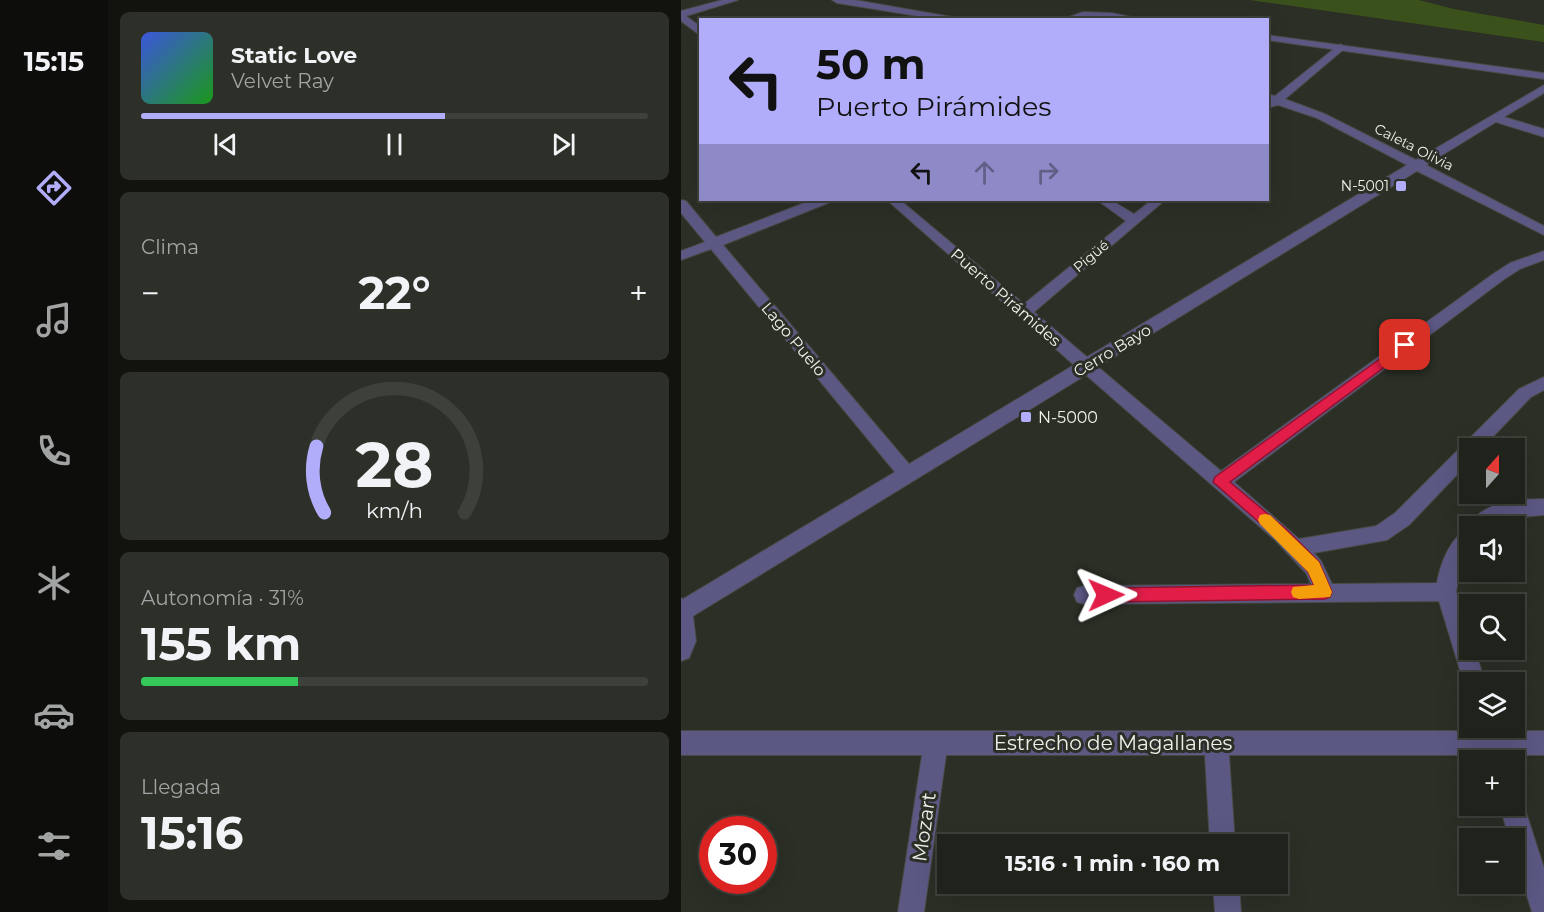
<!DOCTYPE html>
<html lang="es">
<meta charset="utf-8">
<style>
:root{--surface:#20231c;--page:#2d2f29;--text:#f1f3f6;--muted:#a2a4a3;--line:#3d403b;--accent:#b2adfa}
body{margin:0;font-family:Montserrat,sans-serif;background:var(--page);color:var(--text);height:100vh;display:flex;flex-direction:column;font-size:22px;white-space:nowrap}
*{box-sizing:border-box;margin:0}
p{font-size:20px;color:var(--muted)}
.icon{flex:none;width:33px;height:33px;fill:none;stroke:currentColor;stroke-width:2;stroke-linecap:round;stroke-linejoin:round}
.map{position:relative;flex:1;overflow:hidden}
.details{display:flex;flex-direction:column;gap:12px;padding:12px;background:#12130f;width:573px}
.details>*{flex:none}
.guide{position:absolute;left:18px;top:18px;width:570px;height:183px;border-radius:0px;box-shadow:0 6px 24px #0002,0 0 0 2px var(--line);background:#b2adfa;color:#111;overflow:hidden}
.needle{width:39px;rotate:21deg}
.buttons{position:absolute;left:778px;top:438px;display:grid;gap:12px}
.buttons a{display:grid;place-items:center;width:66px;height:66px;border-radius:0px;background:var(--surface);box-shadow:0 6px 24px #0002,0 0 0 2px var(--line);font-size:30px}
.speed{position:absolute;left:18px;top:816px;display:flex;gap:12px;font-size:30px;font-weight:700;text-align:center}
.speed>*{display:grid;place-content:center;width:78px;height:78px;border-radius:50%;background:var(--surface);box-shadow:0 6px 24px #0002,0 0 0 2px var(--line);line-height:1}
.speed .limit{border:9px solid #d22;background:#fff;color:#111}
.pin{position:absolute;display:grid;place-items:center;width:51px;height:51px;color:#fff;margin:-26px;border-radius:12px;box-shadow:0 3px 9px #0006}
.me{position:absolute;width:66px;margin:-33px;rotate:89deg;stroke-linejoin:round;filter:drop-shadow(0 0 4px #0008)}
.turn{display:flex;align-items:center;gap:21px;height:126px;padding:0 18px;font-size:27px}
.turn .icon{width:78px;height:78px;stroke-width:2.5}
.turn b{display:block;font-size:42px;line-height:51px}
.lanes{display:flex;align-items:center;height:57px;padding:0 18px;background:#0003;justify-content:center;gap:30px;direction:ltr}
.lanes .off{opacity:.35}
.big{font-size:45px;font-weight:700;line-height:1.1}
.details .card{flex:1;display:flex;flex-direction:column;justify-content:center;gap:9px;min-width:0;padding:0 21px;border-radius:9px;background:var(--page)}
.details .dial{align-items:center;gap:0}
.dial svg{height:156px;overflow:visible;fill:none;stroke:var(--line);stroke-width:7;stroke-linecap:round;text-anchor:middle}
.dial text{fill:var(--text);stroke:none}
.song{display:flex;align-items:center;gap:18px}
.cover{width:72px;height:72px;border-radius:9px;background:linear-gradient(135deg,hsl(230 70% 55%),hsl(120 70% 35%))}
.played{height:6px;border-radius:3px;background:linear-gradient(90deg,var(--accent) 60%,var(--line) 60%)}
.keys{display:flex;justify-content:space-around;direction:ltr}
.heat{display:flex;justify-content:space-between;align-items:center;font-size:33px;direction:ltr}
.charge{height:9px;border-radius:4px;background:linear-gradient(90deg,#34c759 31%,var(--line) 0)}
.trip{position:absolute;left:256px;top:834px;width:351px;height:60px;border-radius:0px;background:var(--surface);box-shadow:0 6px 24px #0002,0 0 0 2px var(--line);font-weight:700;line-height:60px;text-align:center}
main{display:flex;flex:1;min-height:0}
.tabs{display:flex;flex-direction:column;width:108px;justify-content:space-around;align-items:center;background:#0d0e0b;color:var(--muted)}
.tabs .icon{width:42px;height:42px}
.tabs .active{color:var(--accent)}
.tabs b{font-size:27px;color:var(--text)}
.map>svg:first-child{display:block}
.green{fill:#3b511c}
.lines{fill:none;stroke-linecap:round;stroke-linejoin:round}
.service-casing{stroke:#464a42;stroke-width:2}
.minor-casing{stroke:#464a42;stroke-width:2}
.service{fill:#5b5884;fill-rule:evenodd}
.minor{fill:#5b5884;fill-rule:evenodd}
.route{fill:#e11d48;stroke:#92132f;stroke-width:1.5}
.slow{fill:#f59e0b}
.poi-dot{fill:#b2adfa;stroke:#2b2f26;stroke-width:2}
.labels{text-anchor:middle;stroke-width:6;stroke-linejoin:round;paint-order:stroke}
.far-street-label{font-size:14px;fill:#eef1eb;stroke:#2b2f26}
.far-poi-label{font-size:14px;fill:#eef1eb;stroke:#2b2f26;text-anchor:end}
.street-label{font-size:16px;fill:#eef1eb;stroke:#2b2f26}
.poi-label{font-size:16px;fill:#eef1eb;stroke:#2b2f26;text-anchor:start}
.near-street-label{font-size:20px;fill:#eef1eb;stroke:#2b2f26}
</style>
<main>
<nav class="tabs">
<b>15:15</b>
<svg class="icon active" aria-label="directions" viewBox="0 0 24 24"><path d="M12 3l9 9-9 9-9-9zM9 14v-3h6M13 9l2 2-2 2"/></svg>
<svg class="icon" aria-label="music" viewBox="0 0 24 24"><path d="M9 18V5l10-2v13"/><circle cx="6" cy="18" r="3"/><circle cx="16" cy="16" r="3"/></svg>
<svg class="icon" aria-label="phone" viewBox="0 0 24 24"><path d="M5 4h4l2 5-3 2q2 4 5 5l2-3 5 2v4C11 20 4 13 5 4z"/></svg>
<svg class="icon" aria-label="climate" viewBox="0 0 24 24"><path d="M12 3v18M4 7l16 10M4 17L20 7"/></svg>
<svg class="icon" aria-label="car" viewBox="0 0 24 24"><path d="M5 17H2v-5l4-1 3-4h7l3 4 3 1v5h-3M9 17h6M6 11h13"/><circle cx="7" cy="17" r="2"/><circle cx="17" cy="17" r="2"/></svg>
<svg class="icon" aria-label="filters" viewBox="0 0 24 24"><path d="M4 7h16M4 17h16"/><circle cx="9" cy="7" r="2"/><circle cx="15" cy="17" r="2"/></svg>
</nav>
<section class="details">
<div class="card">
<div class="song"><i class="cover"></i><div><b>Static Love</b><p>Velvet Ray</p></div></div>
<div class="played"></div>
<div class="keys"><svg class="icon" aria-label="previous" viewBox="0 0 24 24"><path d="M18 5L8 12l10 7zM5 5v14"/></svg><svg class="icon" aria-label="pause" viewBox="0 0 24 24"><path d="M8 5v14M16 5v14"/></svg><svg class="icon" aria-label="next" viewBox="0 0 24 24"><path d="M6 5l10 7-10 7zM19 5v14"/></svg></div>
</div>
<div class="card"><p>Clima</p>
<div class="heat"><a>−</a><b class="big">22°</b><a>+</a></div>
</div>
<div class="card dial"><svg viewBox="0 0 100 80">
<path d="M14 69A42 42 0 1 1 86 69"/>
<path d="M14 69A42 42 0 0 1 10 35" stroke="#b2adfa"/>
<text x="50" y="56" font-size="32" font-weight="700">28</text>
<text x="50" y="72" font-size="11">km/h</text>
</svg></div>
<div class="card"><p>Autonomía · 31%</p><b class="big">155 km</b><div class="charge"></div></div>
<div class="card"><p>Llegada</p><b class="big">15:16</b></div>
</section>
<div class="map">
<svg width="863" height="912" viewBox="0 0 863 912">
<rect width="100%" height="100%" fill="#2b2f26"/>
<path class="green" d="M 569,0 L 738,0 L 773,9 L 863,25 L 863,42 Z"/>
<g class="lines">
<defs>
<path id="service" d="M 402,12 L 431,13 L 464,20 L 412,16 L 380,20 Z
M 586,35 L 863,73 L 863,79 L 586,40 Z"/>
<path id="minor" d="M 41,0 L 57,0 L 5,16 L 20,27 L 20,36 L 0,21 L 0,11 Z
M 151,0 L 174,0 L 288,20 L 261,20 L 156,3 Z
M 659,44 L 664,47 L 663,49 L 604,99 L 644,114 L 735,160 L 863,85 L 863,93 L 823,117 L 863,129 L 863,137 L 815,122 L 745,165 L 863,226 L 863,235 L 736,171 L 417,367 L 540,471 L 812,274 L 829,263 L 863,251 L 863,260 L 839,269 L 822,280 L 553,482 L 618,539 L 695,526 L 714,513 L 838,389 L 863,377 L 863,390 L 850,397 L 801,448 L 789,448 L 789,461 L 728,525 L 706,540 L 633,553 L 640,561 L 651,584 L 756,583 C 759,564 770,535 789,528 L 789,552 L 779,567 L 775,592 L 789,635 L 789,650 L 794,650 L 804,682 L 789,682 L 789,691 L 785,690 L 758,601 L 403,604 L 396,602 L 393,595 L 396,588 L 403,586 L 630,584 L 625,573 L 594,540 L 405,375 L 12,616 L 15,641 L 8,658 L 0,661 L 0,598 L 2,599 L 214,472 L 30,249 L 0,260 L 0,251 L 24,242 L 0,213 L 0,200 L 5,201 L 35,237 L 131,200 L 148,200 L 147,203 L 42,245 L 228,464 L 393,365 L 206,200 L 219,200 L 343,304 L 445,221 L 416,200 L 430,200 L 453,214 L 471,200 L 484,200 L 353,312 L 406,357 L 726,165 L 636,118 L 597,105 L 586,108 L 586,94 L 594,96 Z
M 863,499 L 863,515 L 828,518 L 811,526 L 788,526 C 801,501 839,499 863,499 Z
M 795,728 L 818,728 L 820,731 L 863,731 L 863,755 L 827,755 L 829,760 L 805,760 L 804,755 L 548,755 L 554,844 L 529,844 L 524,755 L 265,755 L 243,912 L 217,912 L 241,755 L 0,755 L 0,731 L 796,731 Z
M 834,795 L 840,797 L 843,806 L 863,868 L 863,912 L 851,912 L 834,857 L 834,838 L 828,838 L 819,806 L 834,806 Z
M 532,884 L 558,884 L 560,912 L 534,912 Z"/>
</defs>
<use href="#service" class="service-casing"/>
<use href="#minor" class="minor-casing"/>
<use href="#service" class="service"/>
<use href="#minor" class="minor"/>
</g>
<path class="route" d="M 724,341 L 729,342 L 729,348 L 549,482 L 606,530 L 638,562 L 651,592 L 649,597 L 644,599 L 425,602 L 419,600 L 417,595 L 419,590 L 425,588 L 633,585 L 627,572 L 596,538 L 532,482 L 534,477 Z"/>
<path class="slow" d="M 584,514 L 589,515 L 638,562 L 651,592 L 649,597 L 618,599 L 612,597 L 610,592 L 612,587 L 633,585 L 627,572 L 579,524 L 577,520 L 579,515 Z"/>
<g class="poi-dot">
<rect x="714" y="180" width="12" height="12" rx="3"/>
<rect x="339" y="411" width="12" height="12" rx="3"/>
</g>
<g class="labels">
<g class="far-street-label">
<text transform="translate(733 147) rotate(27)" y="5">Caleta Olivia</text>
<text transform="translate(410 256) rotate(-40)" y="5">Pigüé</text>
</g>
<g class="far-poi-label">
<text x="708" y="191">N-5001</text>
</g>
<g class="street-label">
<text transform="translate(325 297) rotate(41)" y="6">Puerto Pirámides</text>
<text transform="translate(113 339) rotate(50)" y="6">Lago Puelo</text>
<text transform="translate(431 350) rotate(-31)" y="6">Cerro Bayo</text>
</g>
<g class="poi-label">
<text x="357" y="423">N-5000</text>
</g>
<g class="near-street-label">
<text x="432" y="750">Estrecho de Magallanes</text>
<text transform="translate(243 827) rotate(-82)" y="7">Mozart</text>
</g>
</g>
</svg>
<div class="buttons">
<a><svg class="needle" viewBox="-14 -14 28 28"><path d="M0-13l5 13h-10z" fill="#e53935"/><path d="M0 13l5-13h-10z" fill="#a2a4a3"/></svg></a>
<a><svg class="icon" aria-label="sound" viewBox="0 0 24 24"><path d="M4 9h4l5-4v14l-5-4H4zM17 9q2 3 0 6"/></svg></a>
<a><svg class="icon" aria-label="search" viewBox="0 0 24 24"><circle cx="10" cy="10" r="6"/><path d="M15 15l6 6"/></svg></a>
<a><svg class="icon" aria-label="layers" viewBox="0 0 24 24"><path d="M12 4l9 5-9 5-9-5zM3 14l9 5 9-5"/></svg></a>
<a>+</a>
<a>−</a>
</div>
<div class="speed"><div class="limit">30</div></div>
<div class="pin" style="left:724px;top:345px;background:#d93025"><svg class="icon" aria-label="arrive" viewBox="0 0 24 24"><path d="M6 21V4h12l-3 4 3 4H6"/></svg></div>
<svg class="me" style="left:425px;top:595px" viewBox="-20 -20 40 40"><path d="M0-17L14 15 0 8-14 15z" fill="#e11d48" stroke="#fff" stroke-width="4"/></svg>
<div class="trip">15:16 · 1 min · 160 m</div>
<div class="guide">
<div class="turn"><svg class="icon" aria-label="left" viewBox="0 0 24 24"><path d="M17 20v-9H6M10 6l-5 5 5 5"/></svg><div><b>50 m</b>Puerto Pirámides</div></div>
<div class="lanes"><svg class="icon" aria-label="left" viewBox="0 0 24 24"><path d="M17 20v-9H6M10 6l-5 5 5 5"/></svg><svg class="icon off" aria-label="ahead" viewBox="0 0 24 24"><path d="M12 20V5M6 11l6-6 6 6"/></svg><svg class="icon off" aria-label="right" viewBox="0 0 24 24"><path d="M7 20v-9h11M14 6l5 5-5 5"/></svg></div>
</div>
</div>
</main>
